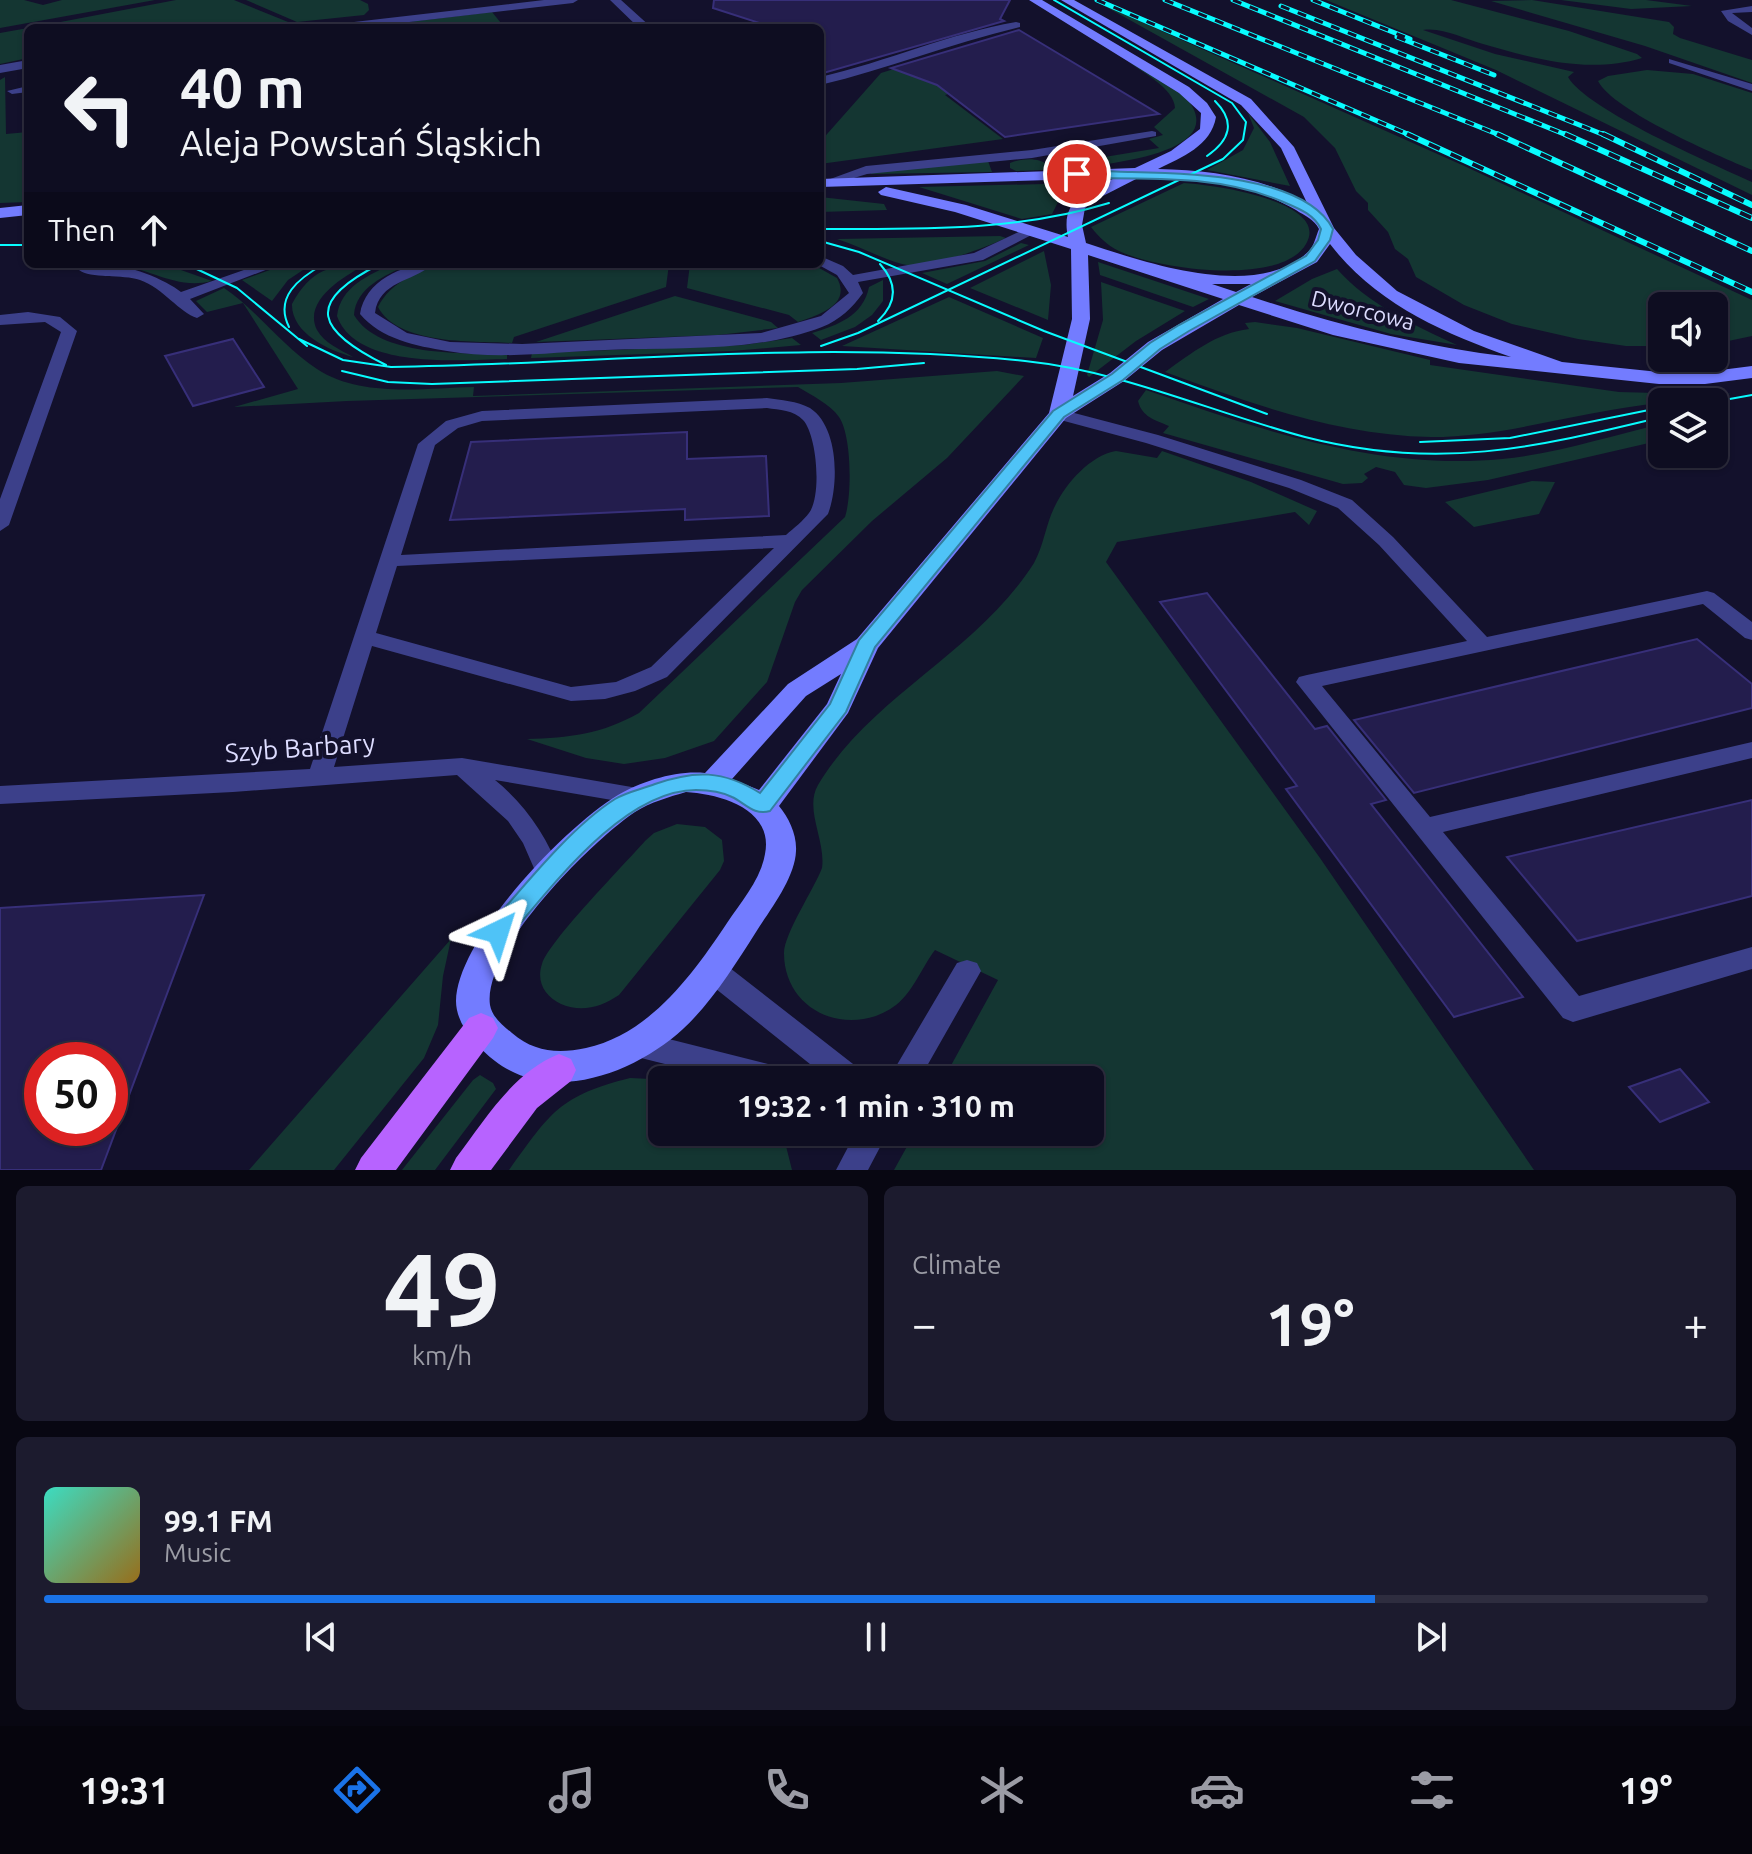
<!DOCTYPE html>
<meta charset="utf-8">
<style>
:root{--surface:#0e0d21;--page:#1c1b2e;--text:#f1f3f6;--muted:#9b9ca5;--line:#2e2d3f;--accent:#1a73e8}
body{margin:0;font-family:Ubuntu,sans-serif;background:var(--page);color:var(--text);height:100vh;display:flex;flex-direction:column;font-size:30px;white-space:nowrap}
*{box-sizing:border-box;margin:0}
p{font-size:26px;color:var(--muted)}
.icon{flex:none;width:44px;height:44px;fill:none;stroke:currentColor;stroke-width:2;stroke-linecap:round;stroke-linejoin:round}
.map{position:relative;height:1170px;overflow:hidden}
.sheet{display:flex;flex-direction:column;gap:16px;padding:16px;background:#080712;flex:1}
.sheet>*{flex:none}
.top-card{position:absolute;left:24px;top:24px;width:800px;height:244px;border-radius:12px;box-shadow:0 2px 6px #0004,0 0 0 2px var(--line);background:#0e0d21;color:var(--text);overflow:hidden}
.buttons{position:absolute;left:1648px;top:292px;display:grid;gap:16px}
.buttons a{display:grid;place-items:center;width:80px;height:80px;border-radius:12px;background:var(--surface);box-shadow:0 2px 6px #0004,0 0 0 2px var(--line);font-size:40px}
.speed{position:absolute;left:24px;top:1042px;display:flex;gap:16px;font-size:40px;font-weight:700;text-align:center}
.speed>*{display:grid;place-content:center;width:104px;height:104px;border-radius:50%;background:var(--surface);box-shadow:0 2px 6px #0004,0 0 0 2px var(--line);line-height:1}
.speed .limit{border:12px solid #d22;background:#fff;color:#111}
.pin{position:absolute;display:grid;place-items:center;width:68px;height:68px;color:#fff;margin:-34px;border:4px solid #fff;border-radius:50%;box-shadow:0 2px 8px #0007}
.me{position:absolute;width:88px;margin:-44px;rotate:41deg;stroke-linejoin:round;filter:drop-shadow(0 0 6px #0008)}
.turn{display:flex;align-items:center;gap:28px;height:168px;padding:0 24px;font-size:36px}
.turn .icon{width:104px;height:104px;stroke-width:2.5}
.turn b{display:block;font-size:56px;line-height:68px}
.then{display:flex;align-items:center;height:76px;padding:0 24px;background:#0003;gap:16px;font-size:30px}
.big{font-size:60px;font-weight:700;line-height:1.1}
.sheet .widget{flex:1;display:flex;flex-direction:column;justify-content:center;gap:12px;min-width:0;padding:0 28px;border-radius:12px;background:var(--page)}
.sheet .dial{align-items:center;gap:0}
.dial b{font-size:104px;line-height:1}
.song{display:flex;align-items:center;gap:24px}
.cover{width:96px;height:96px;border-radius:12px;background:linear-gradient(135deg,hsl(170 70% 55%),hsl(40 70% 35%))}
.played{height:8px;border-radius:4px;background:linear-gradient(90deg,var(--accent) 80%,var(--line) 80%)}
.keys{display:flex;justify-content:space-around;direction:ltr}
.heat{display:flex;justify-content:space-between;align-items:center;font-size:44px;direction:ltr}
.sheet .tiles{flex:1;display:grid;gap:16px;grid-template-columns:1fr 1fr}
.widget:last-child{grid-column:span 2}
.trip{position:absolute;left:648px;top:1066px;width:456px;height:80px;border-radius:12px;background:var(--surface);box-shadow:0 2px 6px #0004,0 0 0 2px var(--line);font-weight:700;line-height:80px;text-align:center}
.dock{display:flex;height:128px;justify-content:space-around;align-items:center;background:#06050d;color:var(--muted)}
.dock .icon{width:56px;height:56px}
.dock .selected{color:var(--accent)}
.dock b{font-size:36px;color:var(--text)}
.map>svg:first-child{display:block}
.green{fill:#143632}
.building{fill:#231d4d;stroke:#372f79;stroke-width:2;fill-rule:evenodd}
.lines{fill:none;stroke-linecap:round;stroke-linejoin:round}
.lane{fill:#3c408a;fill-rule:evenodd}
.street{fill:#3c408a;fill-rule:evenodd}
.secondary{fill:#737cff;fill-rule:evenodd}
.primary{fill:#b763ff;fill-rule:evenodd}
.tram{stroke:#08fcff;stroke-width:2}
.rail-far1-casing{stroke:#08fcff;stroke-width:5}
.rail-casing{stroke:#08fcff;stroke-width:6}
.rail-far1{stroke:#13112c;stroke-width:3;stroke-dasharray:9;stroke-linecap:butt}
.rail{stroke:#13112c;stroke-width:4;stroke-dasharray:12;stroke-linecap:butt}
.route{fill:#4fc3f7;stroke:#337fa1;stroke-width:2}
.labels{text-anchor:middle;stroke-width:8;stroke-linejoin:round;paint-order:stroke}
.far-street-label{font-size:22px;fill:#dddcff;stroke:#13112c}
.street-label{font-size:26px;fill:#dddcff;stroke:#13112c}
</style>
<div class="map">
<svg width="1752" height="1170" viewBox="0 0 1752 1170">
<rect width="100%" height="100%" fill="#13112c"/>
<path class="green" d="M 0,0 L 24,0 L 43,5 L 62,0 L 155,0 L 0,28 Z
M 176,0 L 234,0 L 298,26 L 29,28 Z
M 246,0 L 360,0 L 368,4 L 369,10 L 364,15 L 297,22 Z
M 1326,0 L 1451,0 L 1569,31 L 1637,54 L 1642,58 C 1589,74 1534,59 1483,44 C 1464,39 1443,27 1423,30 L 1495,54 L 1574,72 L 1568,77 C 1587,110 1713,164 1752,182 L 1752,195 L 1496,70 Z
M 1532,0 L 1669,22 L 1674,27 L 1673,34 L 1680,38 L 1752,60 L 1752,83 L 1645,46 L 1491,1 Z
M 1561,0 L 1646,0 L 1692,6 L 1631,9 Z
M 1101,4 L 1462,165 L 1752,300 L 1752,336 L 1714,344 L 1714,306 L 1662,306 L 1662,346 L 1626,346 L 1578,339 L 1512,324 L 1464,305 L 1416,277 L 1408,259 L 1395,249 L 1388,232 L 1368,210 L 1368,203 L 1356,191 L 1335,148 L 1304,117 Z
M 492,12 L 505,28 L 358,28 Z
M 28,28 L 28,58 L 0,64 L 0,33 Z
M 1127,61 C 1147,73 1181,86 1192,106 C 1227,166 1042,170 1016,171 L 1010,168 L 1010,163 C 1024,158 1038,157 1050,166 L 1159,148 L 1149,139 L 1163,135 L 1154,127 L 1175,108 C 1174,88 1142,72 1127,61 Z
M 897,68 L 968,88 L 945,95 L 1003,139 L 820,164 L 820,142 L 881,73 Z
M 1647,70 L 1693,74 L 1752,93 L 1752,170 C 1719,156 1613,111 1598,81 L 1608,76 Z
M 5,77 L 6,134 L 28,132 L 28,202 L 0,203 L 0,80 Z
M 1248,113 L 1270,142 L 1290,186 L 1207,170 L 1243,150 L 1254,128 Z
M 988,161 L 992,172 L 871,174 L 871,173 Z
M 1083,183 L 1059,200 L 1052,214 L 1022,219 L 919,187 Z
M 1184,183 C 1206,184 1332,200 1306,244 C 1281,287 1156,269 1119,251 C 1107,245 1099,237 1091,227 Z
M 820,197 L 884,204 L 887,210 L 820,212 Z
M 1000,236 L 1006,238 C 984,248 925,271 902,264 C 880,258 859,246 837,239 Z
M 1021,243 L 1029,245 L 947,284 L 922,273 L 985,261 Z
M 1044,251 L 1051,285 L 1048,320 L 970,288 Z
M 1098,262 L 1209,299 L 1193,307 L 1100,275 Z
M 114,264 L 164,264 L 212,281 C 175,290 151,268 114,264 Z
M 367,264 C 346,275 302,300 317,330 C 324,343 341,350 353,357 C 329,351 291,333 292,304 C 311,269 330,265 367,264 Z
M 392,264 L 407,265 C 385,276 356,287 354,315 C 379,357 463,353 507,354 L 507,359 C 462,360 356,370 337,316 C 340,287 369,275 392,264 Z
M 448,264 L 669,264 L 666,287 L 514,337 L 512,343 C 473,341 398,345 378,307 C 390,282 422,268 448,264 Z
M 690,264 L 812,264 L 837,278 C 852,305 818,315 798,322 L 789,315 L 687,288 Z
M 309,266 L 288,280 L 272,301 L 242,280 L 278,267 Z
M 1337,269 C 1369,305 1414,325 1457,345 L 1391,334 L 1275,301 L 1312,279 Z
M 883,280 L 883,301 L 872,315 L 855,327 L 821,340 L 812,333 C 838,325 863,316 869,287 Z
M 1101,282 L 1185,311 L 1136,341 L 1089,377 L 1087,375 L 1103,320 Z
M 224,288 C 258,311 283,347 317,369 C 361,398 424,388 474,387 L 473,396 L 841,383 L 997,371 L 1024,376 L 947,458 L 872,521 L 802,590 L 795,602 L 767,682 L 714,741 L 665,758 L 624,764 L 586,758 L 527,739 C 569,738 602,734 639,713 L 845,517 C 852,496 852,436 839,417 C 830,404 811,395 798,387 L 347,401 L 234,407 L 298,389 L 243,303 L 207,312 L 196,301 Z
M 675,296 L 771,322 L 778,328 L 718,335 L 536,342 Z
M 949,297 L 1043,338 L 1036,358 L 842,346 Z
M 1255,322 L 1297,328 L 1430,360 L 1430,365 L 1619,392 L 1656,393 L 1665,396 L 1732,393 C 1691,399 1652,403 1611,410 C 1550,420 1493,437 1431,437 C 1337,435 1252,404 1165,372 C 1192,353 1216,333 1249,329 L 1245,323 Z
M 792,338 L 801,345 L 732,351 L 531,358 L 532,353 L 744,345 Z
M 1146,390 C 1260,430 1379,471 1502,459 C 1556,454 1609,436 1662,424 L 1662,440 L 1488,480 L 1426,488 L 1404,485 L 1395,472 L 1376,467 L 1364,474 L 1368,478 L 1362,483 L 1343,484 L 1163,433 L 1169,426 C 1155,420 1142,417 1138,401 Z
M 1116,451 L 1157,458 L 1162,451 L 1251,482 L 1317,511 L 1309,525 L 1295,512 L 1117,542 L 1106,562 L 1320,858 L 1534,1170 L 894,1170 L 915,1132 L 1090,1132 L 1090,1080 L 943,1080 L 998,980 L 935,950 C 922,967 913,992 896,1005 C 851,1039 784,1013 784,953 C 784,934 814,889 822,868 C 826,841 804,809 818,785 C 871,696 977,653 1034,563 C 1044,545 1046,523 1055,506 C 1066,483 1091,455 1116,451 Z
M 1532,481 L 1555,482 L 1539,514 L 1474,527 L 1445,502 Z
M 677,824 L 705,827 L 722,840 L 724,861 L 720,870 L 619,995 C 601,1007 582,1013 561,1004 C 545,996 536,982 542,964 C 549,941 624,865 645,841 L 654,833 Z
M 451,939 L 443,976 L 438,1025 L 424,1058 L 334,1170 L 249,1170 Z
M 480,1075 L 493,1083 L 496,1089 L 435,1170 L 402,1170 L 473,1080 Z
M 630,1078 L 672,1080 L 662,1080 L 662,1132 L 777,1132 L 785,1142 L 792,1170 L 509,1170 C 551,1112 559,1096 630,1078 Z"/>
<path class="building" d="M 714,0 L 1010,0 L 1000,19 L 1004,21 L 820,74 L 820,28 L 775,28 L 713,8 Z
M 1019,30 L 1159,114 L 1005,137 L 937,85 L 891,68 Z
M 233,339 L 264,387 L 193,406 L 165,356 Z
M 687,432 L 687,459 L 766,456 L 769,516 L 685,520 L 685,509 L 450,520 L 471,442 Z
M 1207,593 L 1315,729 L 1327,726 L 1386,800 L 1371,804 L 1523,997 L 1454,1017 L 1286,789 L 1297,786 L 1160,602 Z
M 1697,639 L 1752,684 L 1752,708 L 1414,793 L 1354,720 Z
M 1752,800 L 1752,896 L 1577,941 L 1507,857 Z
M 204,895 L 101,1170 L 0,1170 L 0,908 ZM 42,1060 L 110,1060 L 110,1128 L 42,1128 Z
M 1680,1069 L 1709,1102 L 1660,1122 L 1629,1087 Z"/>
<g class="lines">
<path class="lane" d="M 1752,6 L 1752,12 L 1732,13 L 1752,28 L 1752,35 L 1728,21 L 1721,11 Z
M 1669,59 L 1752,84 L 1752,91 L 1669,63 Z
M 28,86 L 28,92 L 12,94 L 7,91 Z
M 1152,131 L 1156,132 L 1156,136 L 1032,158 L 867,174 L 828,186 L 822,182 L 866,166 L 1032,150 Z
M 1027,228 L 1039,231 L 983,260 L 858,282 L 863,293 C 852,308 840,320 822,327 C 755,353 675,347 605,350 C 554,352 498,360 447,351 C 416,346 381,339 360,314 C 365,281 402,264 433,264 C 413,282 379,281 375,313 L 407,333 L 450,342 L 522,344 L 761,333 L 821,316 L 849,293 L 837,275 L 817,264 L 820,264 L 820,256 L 843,266 L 853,275 L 974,253 Z
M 261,264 L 281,264 L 190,299 L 204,314 L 197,318 C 180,313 163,288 140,280 C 123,274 90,279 79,270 C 101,253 161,276 181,292 Z
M 28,312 L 60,317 L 77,331 L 9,525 L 0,531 L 0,499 L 61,332 L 45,322 L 0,325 L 0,315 Z
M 767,398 C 781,400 797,401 810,408 C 839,427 839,485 828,514 L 667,677 L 635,691 L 605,699 L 571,701 L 372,646 L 334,767 L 462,758 L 649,790 L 653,796 L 649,802 L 641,805 L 495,780 C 527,806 546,836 562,875 L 558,882 L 549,885 L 540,882 L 523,843 L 508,821 L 457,775 L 233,792 L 0,804 L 0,786 L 310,769 L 418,444 L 446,421 L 482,411 ZM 767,408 C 779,410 794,410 803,420 C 817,435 822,496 809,513 C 803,521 794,528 786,535 L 401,555 L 435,445 L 458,428 L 482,421 ZM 774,548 L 651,667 L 616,682 L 571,687 L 376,633 L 397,566 Z
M 1059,409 L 1158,435 L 1301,480 L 1352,500 L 1393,537 L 1487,637 L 1707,591 L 1714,593 L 1752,622 L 1752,640 L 1745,638 L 1703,604 L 1322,686 L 1430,817 L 1752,742 L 1752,758 L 1443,832 L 1579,996 L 1752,947 L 1752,969 L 1573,1022 L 1563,1018 L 1296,682 L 1299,677 L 1307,675 L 1467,641 L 1379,545 L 1338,508 L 1289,488 L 1146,443 L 1053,418 L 1051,414 L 1053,410 Z
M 711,958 L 721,961 L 862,1071 L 867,1080 L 830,1080 L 701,977 L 697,969 L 701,961 Z
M 967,960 L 977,963 L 981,971 L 919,1080 L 888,1080 L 957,963 Z
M 637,1031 L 780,1067 L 790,1071 L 795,1080 L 729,1080 L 637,1057 L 627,1053 L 623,1044 L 627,1035 Z
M 856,1132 L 888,1132 L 868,1170 L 836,1170 Z"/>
<path class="street" d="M 544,0 L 578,0 L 573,3 L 358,28 L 322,28 L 328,25 Z
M 610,0 L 621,0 L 652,28 L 639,28 Z
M 1016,22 L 1020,23 L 1020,27 C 952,43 888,69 820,85 L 820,77 C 886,62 950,33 1016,22 Z
M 28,60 L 28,68 L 0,73 L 0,65 Z"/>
<path class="secondary" d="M 1029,0 L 1042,0 L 1189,87 L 1207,103 L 1216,117 C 1211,146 1182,157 1158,169 C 1208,170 1263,177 1307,203 L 1281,148 L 1241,105 L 1061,0 L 1074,0 L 1251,99 L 1294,147 L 1334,228 L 1356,255 L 1397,291 L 1474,331 L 1562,362 L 1659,372 L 1705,372 L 1752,366 L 1752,378 L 1705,384 L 1659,384 L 1459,363 L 1333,335 L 1239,305 L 1162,350 L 1124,381 L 1066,418 L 878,648 L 848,713 L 779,806 C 789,818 797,835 796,851 C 795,878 770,910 756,932 C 735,965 712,1002 683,1029 C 635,1073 552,1105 495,1061 C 477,1047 456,1025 456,1001 C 457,939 566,826 618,795 C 642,781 677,770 705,773 L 788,684 L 857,639 L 1049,413 L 1072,319 L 1071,249 L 955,212 L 881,195 L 878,192 L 886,187 L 966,205 L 1068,237 C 1060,200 1086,191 1115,178 L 820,187 L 820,179 L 1135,168 L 1171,151 L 1200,129 L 1201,113 L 1179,93 ZM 1140,177 C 1193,178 1249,182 1296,210 C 1305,216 1314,219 1319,229 C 1316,236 1314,246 1309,251 C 1257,302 1144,262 1086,243 L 1082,225 L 1085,208 L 1095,200 ZM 1330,244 C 1375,303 1443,333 1511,357 C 1422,347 1337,325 1252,297 L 1317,262 ZM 1088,255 L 1223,299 L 1148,342 L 1110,373 L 1073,396 L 1090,319 ZM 1212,284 L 1251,284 L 1236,292 ZM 841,674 L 827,704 L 759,790 L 732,779 L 806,696 ZM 686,792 C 720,794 774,809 765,854 C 761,879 741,902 727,923 C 693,974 650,1034 586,1048 C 558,1054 534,1052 512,1033 C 503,1026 492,1017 490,1005 C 482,950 592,841 635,812 C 651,802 669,797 686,792 Z
M 28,205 L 28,215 L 0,218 L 0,208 Z"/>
<path class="primary" d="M 481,1013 L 493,1018 L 498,1028 L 493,1038 L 396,1170 L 355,1170 L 361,1158 L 469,1018 Z
M 559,1054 L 571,1059 L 576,1070 L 571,1081 L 537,1108 L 491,1170 L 450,1170 L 456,1158 C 485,1120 513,1072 559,1054 Z"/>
<path class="tram" d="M 1207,156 C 1230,140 1236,122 1215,101
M 820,229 C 918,229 1014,232 1109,203
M 820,241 L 859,252 L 1044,331 L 1267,414
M 0,245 L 28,245
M 186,264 L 237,288 L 307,346
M 380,264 C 302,303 318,331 386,365
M 878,321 C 897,303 898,284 880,264
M 289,327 C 274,297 299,278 324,264
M 299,339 L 343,360 L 391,367 C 601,364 814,339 1025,361 C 1122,371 1211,412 1305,437 C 1437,471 1534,448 1662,417
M 821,346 L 858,333 L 1223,159 L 1243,140 L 1246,122 L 1232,103 L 1054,0
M 342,371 L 388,382 L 432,384 L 857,369 L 924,363
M 1713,402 L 1752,395
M 1420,442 L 1510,438 L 1649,410"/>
<defs>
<path id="rail-far1" d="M 1097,0 L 1412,136
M 1165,0 L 1502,136
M 1233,0 L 1569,136
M 1313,0 L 1410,39
M 1281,6 L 1607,136
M 1397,37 L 1494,75"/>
<path id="rail" d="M 1407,134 L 1752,292
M 1497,134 L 1752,251
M 1565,134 L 1752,218
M 1603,134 L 1752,205"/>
</defs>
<use href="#rail-far1" class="rail-far1-casing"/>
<use href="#rail" class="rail-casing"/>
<use href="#rail-far1" class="rail-far1"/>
<use href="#rail" class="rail"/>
</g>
<path class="route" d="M 1073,172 C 1091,169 1110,172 1128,172 C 1182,173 1304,174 1333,229 L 1330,240 L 1315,261 L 1189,331 L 1160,349 L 1123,380 L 1064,417 L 875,647 L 846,712 L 770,811 C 754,816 745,803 732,797 C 720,791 709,790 696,790 C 623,790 551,888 507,939 L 498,942 L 490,939 L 486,932 L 490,925 C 525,885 571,827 615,799 C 627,792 642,789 655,784 C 695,770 723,770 760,793 L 830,704 L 859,640 L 1053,411 L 1112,374 L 1150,343 L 1179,325 L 1306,256 L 1318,240 L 1321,229 C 1313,213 1297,208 1281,201 C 1216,174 1146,179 1077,178 L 1071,174 Z"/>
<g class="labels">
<g class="far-street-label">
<text transform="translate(1363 310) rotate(14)" y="8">Dworcowa</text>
</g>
<g class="street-label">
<text transform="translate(300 748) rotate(-4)" y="9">Szyb Barbary</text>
</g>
</g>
</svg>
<div class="buttons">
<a><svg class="icon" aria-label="sound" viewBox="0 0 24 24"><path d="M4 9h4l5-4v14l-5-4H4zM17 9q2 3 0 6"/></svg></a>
<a><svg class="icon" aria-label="layers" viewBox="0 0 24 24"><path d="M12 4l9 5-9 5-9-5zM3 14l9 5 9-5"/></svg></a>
</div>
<div class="speed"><div class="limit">50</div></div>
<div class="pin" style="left:1077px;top:174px;background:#d93025"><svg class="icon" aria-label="arrive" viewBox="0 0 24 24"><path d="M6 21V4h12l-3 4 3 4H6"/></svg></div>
<svg class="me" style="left:498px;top:932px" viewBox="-20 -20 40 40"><path d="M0-17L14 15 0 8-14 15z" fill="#4fc3f7" stroke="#fff" stroke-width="4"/></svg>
<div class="trip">19:32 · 1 min · 310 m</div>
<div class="top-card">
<div class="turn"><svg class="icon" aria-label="left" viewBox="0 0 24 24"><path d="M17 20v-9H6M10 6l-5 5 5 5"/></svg><div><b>40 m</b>Aleja Powstań Śląskich</div></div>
<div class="then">Then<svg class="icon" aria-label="ahead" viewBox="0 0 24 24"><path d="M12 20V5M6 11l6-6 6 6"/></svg></div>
</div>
</div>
<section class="sheet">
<div class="tiles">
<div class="widget dial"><b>49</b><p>km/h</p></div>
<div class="widget"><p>Climate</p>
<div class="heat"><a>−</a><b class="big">19°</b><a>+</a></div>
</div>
<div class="widget">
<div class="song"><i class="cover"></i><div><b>99.1 FM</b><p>Music</p></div></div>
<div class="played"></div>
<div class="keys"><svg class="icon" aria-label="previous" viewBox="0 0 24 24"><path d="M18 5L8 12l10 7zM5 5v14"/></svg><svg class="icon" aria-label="pause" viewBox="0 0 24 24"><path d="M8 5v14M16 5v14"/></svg><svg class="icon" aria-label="next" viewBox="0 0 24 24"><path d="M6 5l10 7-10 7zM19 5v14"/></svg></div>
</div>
</div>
</section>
<nav class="dock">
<b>19:31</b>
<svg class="icon selected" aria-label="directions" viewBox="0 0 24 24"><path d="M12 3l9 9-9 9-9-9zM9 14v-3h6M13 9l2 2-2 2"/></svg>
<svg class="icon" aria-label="music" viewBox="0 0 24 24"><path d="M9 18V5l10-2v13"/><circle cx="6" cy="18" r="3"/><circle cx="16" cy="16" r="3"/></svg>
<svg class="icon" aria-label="phone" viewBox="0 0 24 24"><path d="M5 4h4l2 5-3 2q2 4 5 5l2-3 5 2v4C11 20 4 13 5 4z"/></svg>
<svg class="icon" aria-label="climate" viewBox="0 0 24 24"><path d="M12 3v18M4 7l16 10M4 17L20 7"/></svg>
<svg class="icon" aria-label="car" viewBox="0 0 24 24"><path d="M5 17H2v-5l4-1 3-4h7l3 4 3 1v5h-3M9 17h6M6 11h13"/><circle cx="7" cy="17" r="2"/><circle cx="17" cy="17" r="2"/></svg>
<svg class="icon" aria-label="filters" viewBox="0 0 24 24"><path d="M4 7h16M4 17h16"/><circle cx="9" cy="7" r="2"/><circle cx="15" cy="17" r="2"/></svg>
<b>19°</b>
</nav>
